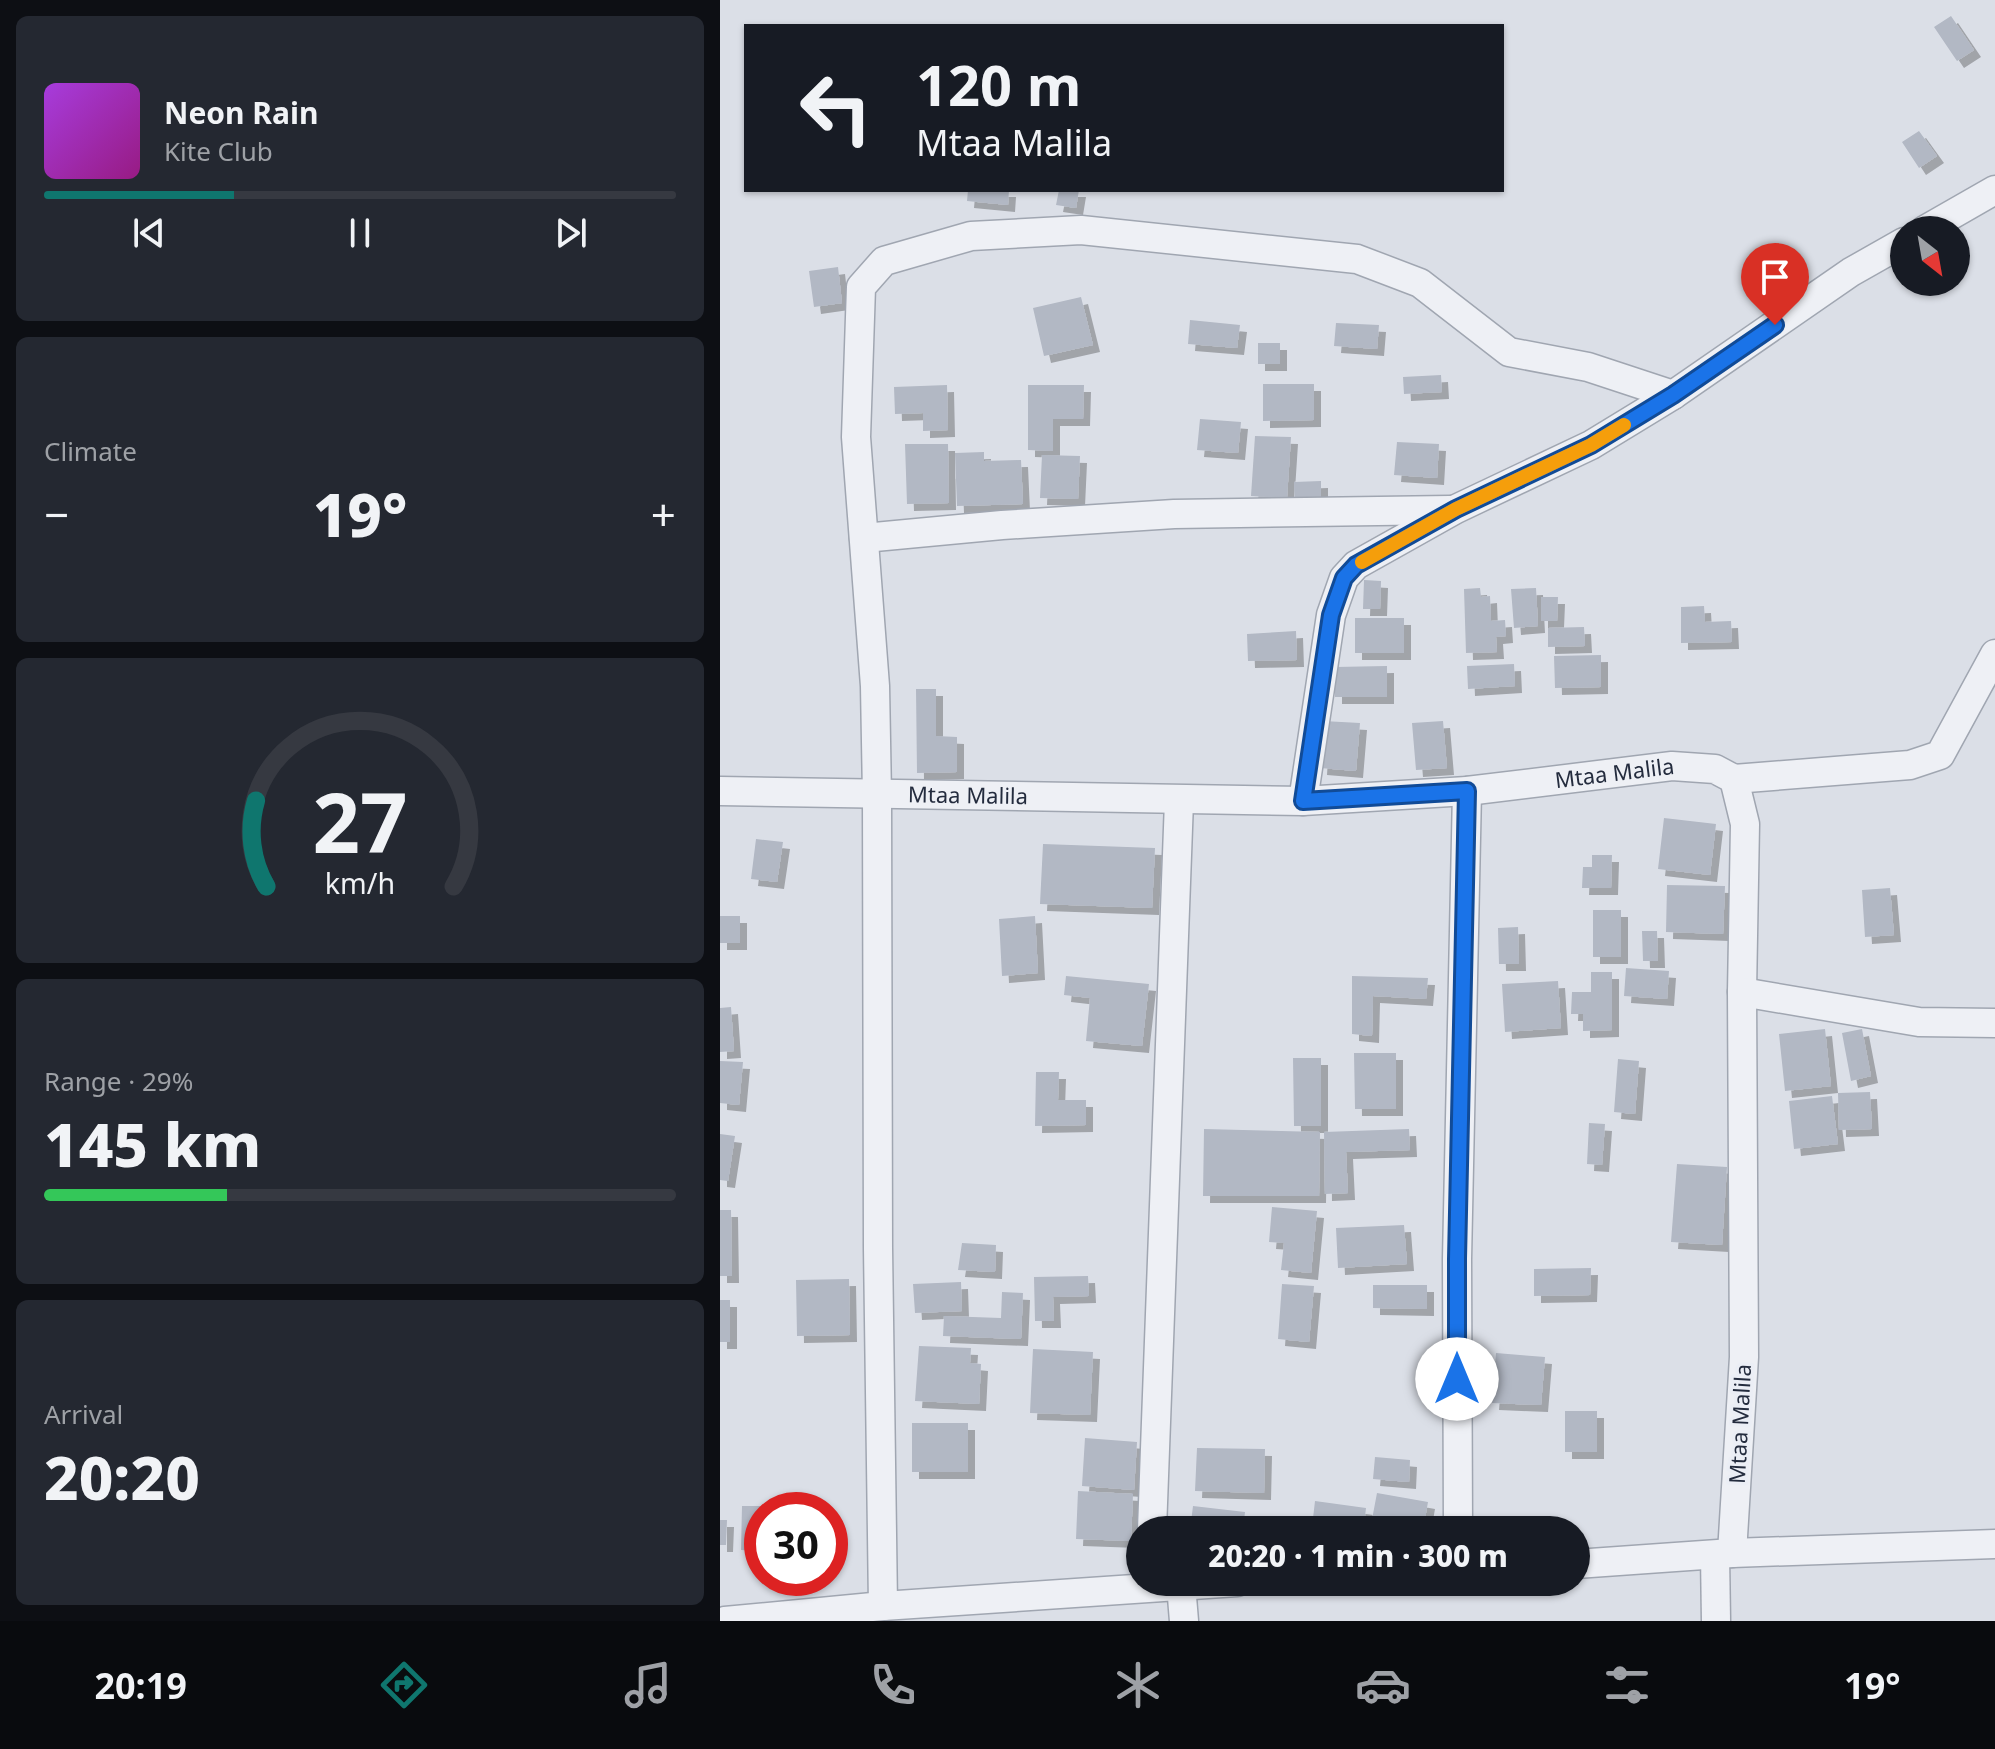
<!DOCTYPE html>
<meta charset="utf-8">
<style>
:root{--surface:#171b24;--page:#242831;--text:#f1f3f6;--muted:#9ea1a6;--line:#363941;--accent:#0f766e}
body{margin:0;font-family:"Noto Sans",sans-serif;background:var(--page);color:var(--text);height:100vh;display:flex;flex-direction:column;font-size:30px;white-space:nowrap}
*{box-sizing:border-box;margin:0}
p{font-size:26px;color:var(--muted)}
.icon{flex:none;width:44px;height:44px;fill:none;stroke:currentColor;stroke-width:2;stroke-linecap:round;stroke-linejoin:round}
.map{position:relative;flex:1;overflow:hidden}
.drawer{display:flex;flex-direction:column;gap:16px;padding:16px;background:#0d0f14;width:720px}
.drawer>*{flex:none}
.top-card{position:absolute;left:24px;top:24px;width:760px;height:168px;border-radius:0px;box-shadow:0 2px 6px #0004;background:#171b24;color:var(--text);overflow:hidden}
.needle{width:52px;rotate:149deg}
.tools{position:absolute;left:1170px;top:216px;display:grid;gap:16px}
.tools a{display:grid;place-items:center;width:80px;height:80px;border-radius:50%;background:var(--surface);box-shadow:0 2px 6px #0004;font-size:40px}
.speed{position:absolute;left:24px;top:1492px;display:flex;gap:16px;font-size:40px;font-weight:700;text-align:center}
.speed>*{display:grid;place-content:center;width:104px;height:104px;border-radius:50%;background:var(--surface);box-shadow:0 2px 6px #0004;line-height:1}
.speed .limit{border:12px solid #d22;background:#fff;color:#111}
.pin{position:absolute;display:grid;place-items:center;width:68px;height:68px;color:#fff;margin:-82px -34px;border-radius:50% 50% 50% 0;rotate:-45deg;box-shadow:0 0 8px #0007}
.pin .icon{rotate:45deg}
.me{position:absolute;width:88px;margin:-44px;rotate:0deg;stroke-linejoin:round;filter:drop-shadow(0 0 6px #0008)}
.turn{display:flex;align-items:center;gap:28px;height:168px;padding:0 40px;font-size:36px}
.turn .icon{width:104px;height:104px;stroke-width:2.5}
.turn b{display:block;font-size:56px;line-height:68px}
.big{font-size:60px;font-weight:800;line-height:1.1}
.drawer .widget{flex:1;display:flex;flex-direction:column;justify-content:center;gap:12px;min-width:0;padding:0 28px;border-radius:12px;background:var(--page)}
.drawer .dial{align-items:center;gap:0}
.dial svg{height:208px;overflow:visible;fill:none;stroke:var(--line);stroke-width:7;stroke-linecap:round;text-anchor:middle}
.dial text{fill:var(--text);stroke:none}
.song{display:flex;align-items:center;gap:24px}
.cover{width:96px;height:96px;border-radius:12px;background:linear-gradient(135deg,hsl(280 70% 55%),hsl(310 70% 35%))}
.played{height:8px;border-radius:4px;background:linear-gradient(90deg,var(--accent) 30%,var(--line) 30%)}
.keys{display:flex;justify-content:space-around;direction:ltr}
.heat{display:flex;justify-content:space-between;align-items:center;font-size:44px;direction:ltr}
.charge{height:12px;border-radius:6px;background:linear-gradient(90deg,#34c759 29%,var(--line) 0)}
.trip{position:absolute;left:406px;top:1516px;width:464px;height:80px;border-radius:40px;background:var(--surface);box-shadow:0 2px 6px #0004;font-weight:800;line-height:80px;text-align:center}
.tab-bar{display:flex;height:128px;justify-content:space-around;align-items:center;background:#090b0e;color:var(--muted)}
.tab-bar .icon{width:56px;height:56px}
.tab-bar .active{color:var(--accent)}
.tab-bar b{font-size:36px;color:var(--text)}
main{display:flex;flex:1;min-height:0}
.map>svg:first-child{display:block}
.building{fill:#b2b8c4;filter:url(#shadow)}
.lines{fill:none;stroke-linecap:round;stroke-linejoin:round}
.minor-casing{stroke:#a0a6b1;stroke-width:31}
.minor{stroke:#eef0f5;stroke-width:28}
.route-casing{stroke:#114b97;stroke-width:20}
.route{stroke:#1a73e8;stroke-width:14}
.slow{stroke:#f59e0b;stroke-width:14}
.labels{text-anchor:middle;stroke-width:7;stroke-linejoin:round;paint-order:stroke}
.street-label{font-size:22px;fill:#242c3e;stroke:#ebeef5}
</style>
<main>
<section class="drawer">
<div class="widget">
<div class="song"><i class="cover"></i><div><b>Neon Rain</b><p>Kite Club</p></div></div>
<div class="played"></div>
<div class="keys"><svg class="icon" aria-label="previous" viewBox="0 0 24 24"><path d="M18 5L8 12l10 7zM5 5v14"/></svg><svg class="icon" aria-label="pause" viewBox="0 0 24 24"><path d="M8 5v14M16 5v14"/></svg><svg class="icon" aria-label="next" viewBox="0 0 24 24"><path d="M6 5l10 7-10 7zM19 5v14"/></svg></div>
</div>
<div class="widget"><p>Climate</p>
<div class="heat"><a>−</a><b class="big">19°</b><a>+</a></div>
</div>
<div class="widget dial"><svg viewBox="0 0 100 80">
<path d="M14 69A42 42 0 1 1 86 69"/>
<path d="M14 69A42 42 0 0 1 10 36" stroke="#0f766e"/>
<text x="50" y="56" font-size="32" font-weight="700">27</text>
<text x="50" y="72" font-size="11">km/h</text>
</svg></div>
<div class="widget"><p>Range · 29%</p><b class="big">145 km</b><div class="charge"></div></div>
<div class="widget"><p>Arrival</p><b class="big">20:20</b></div>
</section>
<div class="map">
<svg width="1275" height="1621" viewBox="0 0 1275 1621">
<defs>
<filter id="shadow"><feDropShadow dx="7" dy="7" stdDeviation="0" flood-color="#0004"/></filter>
</defs>
<rect width="100%" height="100%" fill="#dbdfe7"/>
<path class="building" d="M 1231,16 L 1254,50 L 1237,61 L 1214,27 Z
M 1199,131 L 1217,156 L 1199,168 L 1182,142 Z
M 248,190 L 289,190 L 288,205 L 247,201 Z
M 339,190 L 359,190 L 356,208 L 336,205 Z
M 118,267 L 122,303 L 94,307 L 89,271 Z
M 361,297 L 373,345 L 324,356 L 313,308 Z
M 470,320 L 520,325 L 517,348 L 468,344 Z
M 616,323 L 659,325 L 657,349 L 614,346 Z
M 538,343 L 560,343 L 560,364 L 538,364 Z
M 721,375 L 722,392 L 684,394 L 683,377 Z
M 543,384 L 594,384 L 594,420 L 543,421 Z
M 227,385 L 228,430 L 203,431 L 203,413 L 175,414 L 174,387 Z
M 308,385 L 364,385 L 363,419 L 333,419 L 333,451 L 308,450 Z
M 480,419 L 521,422 L 518,453 L 477,450 Z
M 535,436 L 571,437 L 567,498 L 531,496 Z
M 677,442 L 719,444 L 717,478 L 674,475 Z
M 185,444 L 228,444 L 229,503 L 187,504 Z
M 264,452 L 264,461 L 301,460 L 303,504 L 237,506 L 235,453 Z
M 322,455 L 360,456 L 358,499 L 320,498 Z
M 601,481 L 601,500 L 575,501 L 574,482 Z
M 644,580 L 661,581 L 660,609 L 643,609 Z
M 760,588 L 761,597 L 770,596 L 771,621 L 785,620 L 786,636 L 776,637 L 777,652 L 746,653 L 744,589 Z
M 816,588 L 818,626 L 794,628 L 791,589 Z
M 821,597 L 838,597 L 837,621 L 821,621 Z
M 984,606 L 985,622 L 1011,621 L 1012,642 L 961,643 L 961,607 Z
M 635,618 L 684,618 L 684,653 L 635,653 Z
M 864,627 L 865,646 L 828,647 L 828,628 Z
M 576,631 L 577,660 L 528,661 L 527,634 Z
M 881,655 L 881,687 L 835,688 L 834,656 Z
M 794,664 L 795,686 L 748,689 L 747,666 Z
M 667,666 L 667,697 L 615,697 L 615,667 Z
M 196,689 L 216,689 L 216,736 L 237,737 L 237,772 L 197,773 Z
M 603,721 L 640,723 L 636,771 L 600,768 Z
M 723,721 L 727,768 L 696,770 L 692,723 Z
M 944,818 L 996,824 L 990,875 L 938,869 Z
M 36,839 L 63,842 L 57,882 L 31,879 Z
M 323,844 L 435,848 L 432,908 L 320,904 Z
M 872,855 L 892,855 L 891,888 L 862,888 L 863,867 L 872,867 Z
M 947,885 L 1005,886 L 1003,934 L 946,932 Z
M 1170,888 L 1174,935 L 1145,937 L 1142,890 Z
M 873,910 L 901,910 L 901,957 L 873,957 Z
M 0,916 L 20,916 L 20,943 L 0,943 Z
M 315,916 L 318,973 L 282,976 L 279,919 Z
M 798,927 L 799,964 L 779,964 L 778,928 Z
M 922,931 L 937,931 L 938,961 L 923,961 Z
M 906,968 L 949,971 L 947,999 L 904,996 Z
M 871,972 L 892,972 L 892,1030 L 863,1031 L 863,1014 L 851,1014 L 852,992 L 871,992 Z
M 346,976 L 429,984 L 422,1046 L 366,1041 L 370,998 L 344,995 Z
M 632,976 L 708,978 L 706,999 L 653,996 L 652,1036 L 632,1034 Z
M 838,981 L 841,1028 L 785,1032 L 782,984 Z
M 11,1007 L 14,1051 L 0,1052 L 0,1008 Z
M 1105,1029 L 1111,1086 L 1065,1091 L 1059,1034 Z
M 1142,1029 L 1151,1076 L 1131,1081 L 1122,1033 Z
M 634,1053 L 676,1053 L 676,1109 L 635,1109 Z
M 573,1058 L 601,1058 L 601,1126 L 574,1126 Z
M 898,1059 L 919,1061 L 915,1114 L 894,1112 Z
M 0,1061 L 23,1062 L 19,1105 L 0,1103 Z
M 316,1072 L 339,1072 L 338,1100 L 366,1100 L 366,1125 L 315,1126 Z
M 1150,1092 L 1152,1129 L 1119,1130 L 1118,1093 Z
M 1112,1096 L 1118,1144 L 1074,1149 L 1069,1101 Z
M 869,1123 L 885,1124 L 882,1165 L 867,1164 Z
M 484,1129 L 600,1132 L 599,1196 L 483,1196 Z
M 689,1129 L 690,1150 L 626,1152 L 628,1193 L 605,1194 L 604,1132 Z
M 0,1134 L 15,1136 L 8,1181 L 0,1180 Z
M 957,1164 L 1007,1167 L 1002,1245 L 951,1242 Z
M 552,1207 L 597,1211 L 591,1273 L 561,1270 L 564,1243 L 549,1242 Z
M 0,1210 L 11,1210 L 12,1276 L 0,1276 Z
M 684,1225 L 687,1264 L 618,1268 L 616,1228 Z
M 242,1243 L 276,1245 L 275,1272 L 238,1270 Z
M 871,1268 L 870,1295 L 814,1296 L 814,1269 Z
M 368,1276 L 369,1296 L 333,1297 L 334,1321 L 315,1321 L 314,1277 Z
M 129,1279 L 130,1335 L 77,1336 L 76,1280 Z
M 241,1282 L 242,1311 L 195,1313 L 193,1284 Z
M 562,1284 L 594,1286 L 589,1342 L 558,1339 Z
M 653,1285 L 707,1285 L 707,1309 L 653,1308 Z
M 282,1292 L 303,1293 L 301,1339 L 223,1336 L 224,1316 L 281,1318 Z
M 0,1300 L 10,1300 L 10,1342 L 0,1342 Z
M 199,1346 L 251,1348 L 250,1363 L 261,1364 L 259,1404 L 195,1401 Z
M 313,1349 L 373,1352 L 370,1415 L 310,1413 Z
M 776,1353 L 825,1357 L 821,1405 L 772,1403 Z
M 845,1411 L 877,1411 L 877,1452 L 845,1452 Z
M 192,1423 L 248,1423 L 248,1472 L 192,1472 Z
M 365,1438 L 417,1442 L 414,1490 L 362,1486 Z
M 477,1448 L 545,1449 L 544,1493 L 475,1491 Z
M 655,1457 L 690,1460 L 689,1482 L 653,1479 Z
M 358,1491 L 413,1494 L 411,1541 L 356,1539 Z
M 657,1493 L 708,1502 L 703,1530 L 650,1530 Z
M 595,1501 L 646,1508 L 644,1525 L 592,1527 Z
M 22,1506 L 40,1506 L 39,1551 L 21,1550 Z
M 473,1506 L 525,1512 L 523,1530 L 470,1530 Z
M 538,1517 L 584,1526 L 583,1530 L 536,1530 Z
M 0,1520 L 7,1520 L 6,1545 L 0,1545 Z"/>
<g class="lines">
<defs>
<g id="minor">
<path d="M 1205,230 L 1275,190"/>
<path d="M 144,538 L 282,525 L 454,514 L 730,510"/>
<path d="M 1014,779 L 1190,765 L 1220,755 L 1275,654"/>
<path id="s1" d="M 0,791 L 583,801 L 747,791 L 952,766 L 995,769 L 1014,779 L 1025,824 L 1022,992 L 1024,1357 L 1012,1553"/>
<path d="M 583,801 L 611,615 L 624,578 L 636,565 L 736,509 L 871,445 L 953,395 L 1131,272 L 1184,242"/>
<path d="M 1022,992 L 1199,1022 L 1275,1023"/>
<path d="M 432,1530 L 459,801"/>
<path d="M 738,1530 L 737,1259 L 747,791"/>
<path d="M 995,1555 L 996,1621"/>
<path d="M 856,1564 L 1012,1553 L 1275,1544"/>
<path d="M 461,1585 L 464,1621"/>
<path d="M 163,1606 L 158,1248 L 157,796 L 155,686 L 136,437 L 141,287 L 164,261 L 251,236 L 361,230 L 637,259 L 700,283 L 789,352 L 868,367 L 953,395"/>
<path d="M 5,1621 L 163,1606 L 517,1582"/>
</g>
</defs>
<use href="#minor" class="minor-casing"/>
<use href="#minor" class="minor"/>
</g>
<g class="lines">
<defs>
<path id="route" d="M 737,1379 L 737,1259 L 747,791 L 583,801 L 611,615 L 624,578 L 636,565 L 736,509 L 871,445 L 953,395 L 1055,325"/>
</defs>
<use href="#route" class="route-casing"/>
<use href="#route" class="route"/>
<path class="slow" d="M 642,562 L 736,509 L 871,445 L 904,425"/>
</g>
<g class="labels">
<g class="street-label">
<text dy="8" stroke="none"><textPath href="#s1" startOffset="896">Mtaa Malila</textPath></text>
<text dy="8" stroke="none"><textPath href="#s1" startOffset="248">Mtaa Malila</textPath></text>
<text transform="translate(1020 1424) rotate(-87)" y="8">Mtaa Malila</text>
</g>
</g>
</svg>
<div class="tools">
<a><svg class="needle" viewBox="-14 -14 28 28"><path d="M0-13l5 13h-10z" fill="#e53935"/><path d="M0 13l5-13h-10z" fill="#9ea1a6"/></svg></a>
</div>
<div class="speed"><div class="limit">30</div></div>
<div class="pin" style="left:1055px;top:325px;background:#d93025"><svg class="icon" aria-label="arrive" viewBox="0 0 24 24"><path d="M6 21V4h12l-3 4 3 4H6"/></svg></div>
<svg class="me" style="left:737px;top:1379px" viewBox="-20 -20 40 40"><circle r="19" fill="#fff"/><path d="M0-13L10 11 0 6-10 11z" fill="#1a73e8"/></svg>
<div class="trip">20:20 · 1 min · 300 m</div>
<div class="top-card">
<div class="turn"><svg class="icon" aria-label="left" viewBox="0 0 24 24"><path d="M17 20v-9H6M10 6l-5 5 5 5"/></svg><div><b>120 m</b>Mtaa Malila</div></div>
</div>
</div>
</main>
<nav class="tab-bar">
<b>20:19</b>
<svg class="icon active" aria-label="directions" viewBox="0 0 24 24"><path d="M12 3l9 9-9 9-9-9zM9 14v-3h6M13 9l2 2-2 2"/></svg>
<svg class="icon" aria-label="music" viewBox="0 0 24 24"><path d="M9 18V5l10-2v13"/><circle cx="6" cy="18" r="3"/><circle cx="16" cy="16" r="3"/></svg>
<svg class="icon" aria-label="phone" viewBox="0 0 24 24"><path d="M5 4h4l2 5-3 2q2 4 5 5l2-3 5 2v4C11 20 4 13 5 4z"/></svg>
<svg class="icon" aria-label="climate" viewBox="0 0 24 24"><path d="M12 3v18M4 7l16 10M4 17L20 7"/></svg>
<svg class="icon" aria-label="car" viewBox="0 0 24 24"><path d="M5 17H2v-5l4-1 3-4h7l3 4 3 1v5h-3M9 17h6M6 11h13"/><circle cx="7" cy="17" r="2"/><circle cx="17" cy="17" r="2"/></svg>
<svg class="icon" aria-label="filters" viewBox="0 0 24 24"><path d="M4 7h16M4 17h16"/><circle cx="9" cy="7" r="2"/><circle cx="15" cy="17" r="2"/></svg>
<b>19°</b>
</nav>
